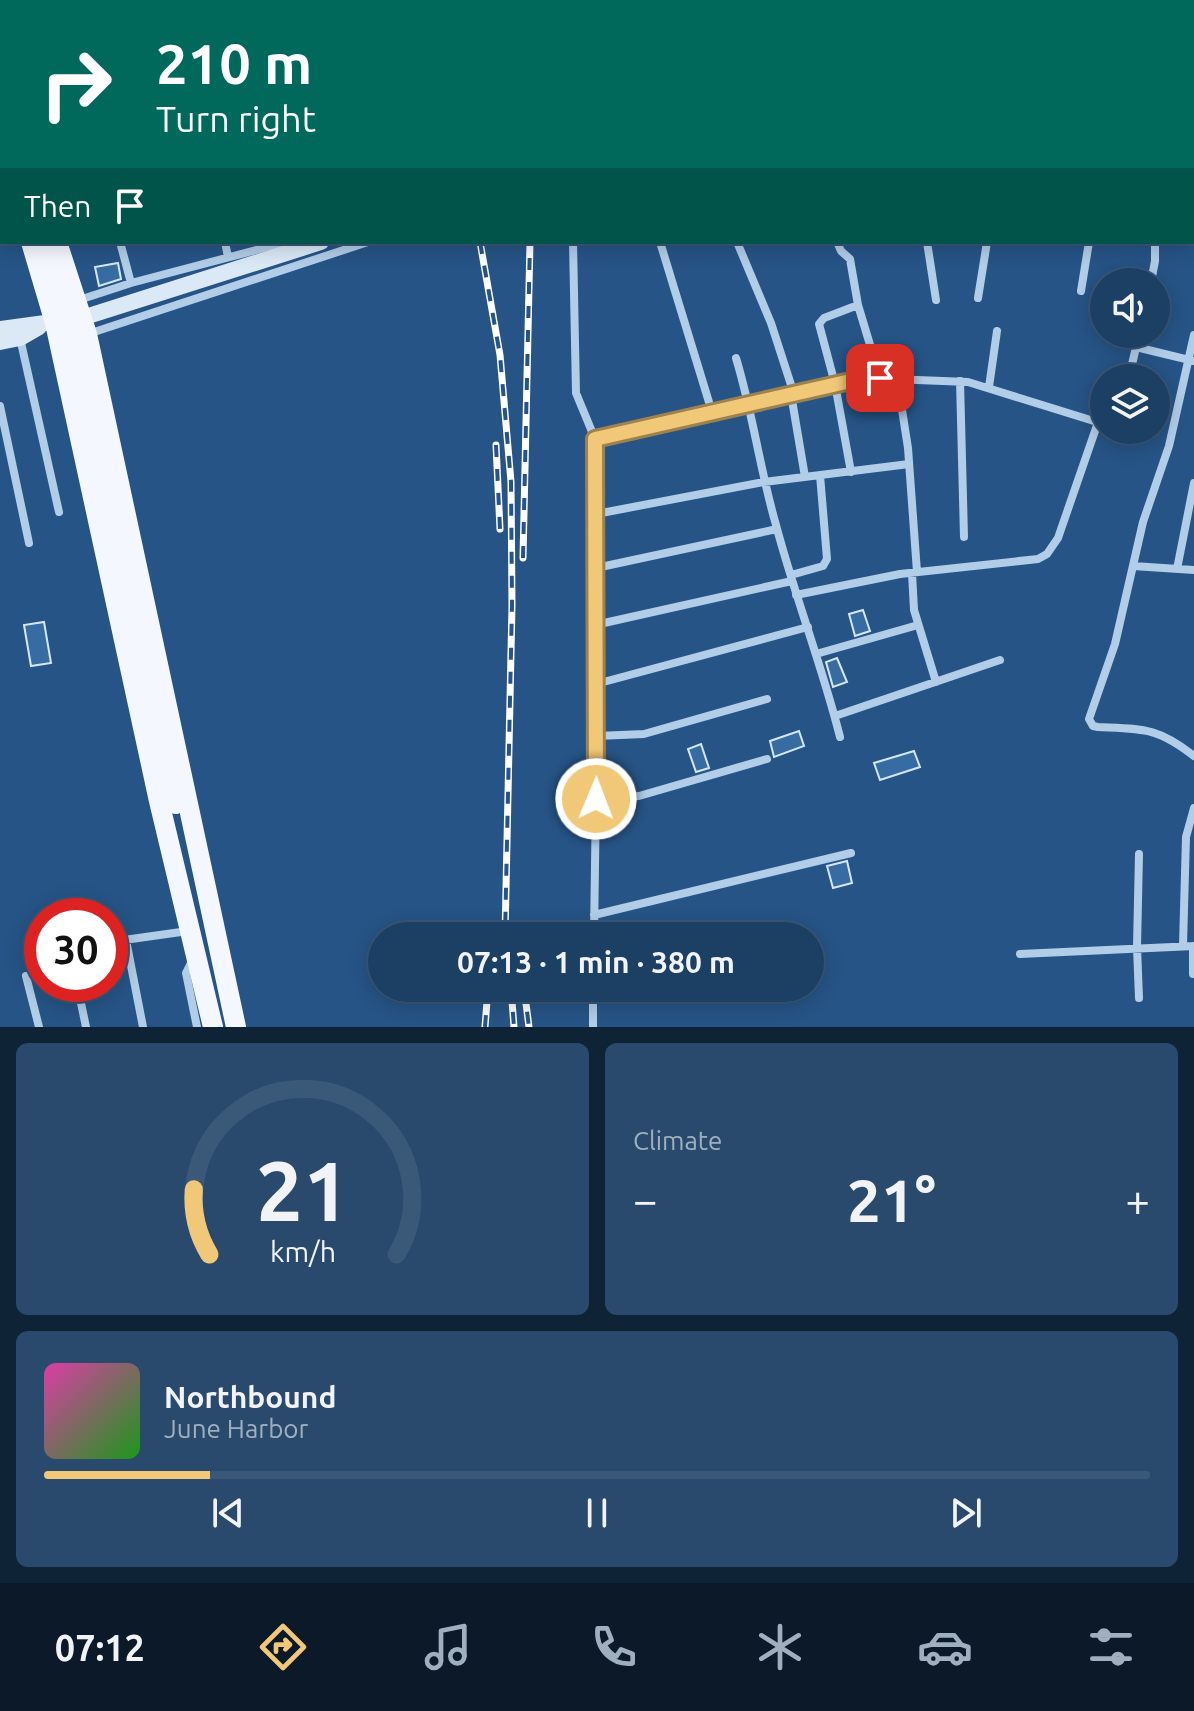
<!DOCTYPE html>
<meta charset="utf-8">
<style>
:root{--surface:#1c3f64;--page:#294a6d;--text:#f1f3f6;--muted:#a0afbf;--line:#3a5878;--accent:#f1c877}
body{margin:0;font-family:Ubuntu,sans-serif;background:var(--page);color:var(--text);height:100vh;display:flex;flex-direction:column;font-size:30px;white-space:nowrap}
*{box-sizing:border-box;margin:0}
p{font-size:26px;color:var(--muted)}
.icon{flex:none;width:44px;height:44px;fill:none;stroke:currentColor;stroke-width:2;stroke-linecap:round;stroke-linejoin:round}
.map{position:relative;height:1027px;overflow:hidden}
.details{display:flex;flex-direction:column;gap:16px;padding:16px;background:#0f2337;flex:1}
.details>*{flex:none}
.top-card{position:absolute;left:0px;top:0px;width:1194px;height:244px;box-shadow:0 4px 20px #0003,0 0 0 2px var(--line);background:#00695c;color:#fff;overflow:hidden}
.tools{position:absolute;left:1090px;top:268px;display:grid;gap:16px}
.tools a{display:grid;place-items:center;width:80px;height:80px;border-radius:50%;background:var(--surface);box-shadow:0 4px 20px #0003,0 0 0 2px var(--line);font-size:40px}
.speed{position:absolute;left:24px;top:898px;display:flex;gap:16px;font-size:40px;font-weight:700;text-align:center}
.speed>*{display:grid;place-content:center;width:104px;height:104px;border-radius:50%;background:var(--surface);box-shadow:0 4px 20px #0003,0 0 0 2px var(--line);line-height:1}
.speed .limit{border:12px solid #d22;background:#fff;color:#111}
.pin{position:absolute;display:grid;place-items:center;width:68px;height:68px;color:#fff;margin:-34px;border-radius:16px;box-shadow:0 4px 12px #0006}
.me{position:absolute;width:88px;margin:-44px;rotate:1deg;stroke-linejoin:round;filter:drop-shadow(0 0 6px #0008)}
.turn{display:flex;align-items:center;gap:28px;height:168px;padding:0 24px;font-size:36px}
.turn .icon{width:104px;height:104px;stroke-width:2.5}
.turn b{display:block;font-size:56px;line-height:68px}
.then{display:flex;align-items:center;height:76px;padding:0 24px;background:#0003;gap:16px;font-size:30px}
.big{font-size:60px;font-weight:700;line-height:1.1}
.details .tile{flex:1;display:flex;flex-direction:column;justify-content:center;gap:12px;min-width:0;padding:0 28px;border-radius:12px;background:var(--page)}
.details .dial{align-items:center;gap:0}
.dial svg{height:208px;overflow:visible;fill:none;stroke:var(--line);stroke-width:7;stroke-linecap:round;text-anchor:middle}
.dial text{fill:var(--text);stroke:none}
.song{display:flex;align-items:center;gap:24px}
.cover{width:96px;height:96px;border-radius:12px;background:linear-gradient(135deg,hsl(320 70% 55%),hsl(120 70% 35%))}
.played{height:8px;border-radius:4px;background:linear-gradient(90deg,var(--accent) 15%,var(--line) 15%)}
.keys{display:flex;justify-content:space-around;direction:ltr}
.heat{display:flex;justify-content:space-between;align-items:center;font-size:44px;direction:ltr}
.details .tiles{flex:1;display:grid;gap:16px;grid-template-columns:1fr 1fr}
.tile:last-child{grid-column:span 2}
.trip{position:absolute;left:368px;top:922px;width:456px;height:80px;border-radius:40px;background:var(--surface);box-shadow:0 4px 20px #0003,0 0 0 2px var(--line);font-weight:700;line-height:80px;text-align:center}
.menu{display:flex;height:128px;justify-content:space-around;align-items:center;background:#0b1928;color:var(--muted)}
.menu .icon{width:56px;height:56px}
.menu .active{color:var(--accent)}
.menu b{font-size:36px;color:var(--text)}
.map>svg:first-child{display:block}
.building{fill:#376ca3;stroke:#d5e6f6;stroke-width:2}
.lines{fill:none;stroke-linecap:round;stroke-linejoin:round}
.street{stroke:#b1cde8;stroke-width:8}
.secondary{stroke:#dbe9f7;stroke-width:16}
.primary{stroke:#f4f8fe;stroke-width:20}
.rail-casing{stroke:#fff;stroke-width:7}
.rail{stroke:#265486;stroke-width:4;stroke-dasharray:12;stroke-linecap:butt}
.primary-bridge{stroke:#f4f8fe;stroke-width:20}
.route-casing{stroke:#9d824d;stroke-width:20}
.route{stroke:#f1c877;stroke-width:14}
</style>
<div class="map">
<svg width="1194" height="1027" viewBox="0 0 1194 1027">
<rect width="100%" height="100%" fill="#265486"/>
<path class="building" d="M 118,263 L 121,279 L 99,286 L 95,267 Z
M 863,610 L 870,631 L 855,636 L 849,614 Z
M 44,622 L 51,663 L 31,666 L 24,625 Z
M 837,658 L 847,682 L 833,687 L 826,662 Z
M 799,731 L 804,746 L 774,757 L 770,741 Z
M 701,744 L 709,768 L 696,772 L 688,749 Z
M 914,751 L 920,767 L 880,780 L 874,763 Z
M 847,861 L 852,883 L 833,888 L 827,866 Z"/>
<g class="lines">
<path class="street" d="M 235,0 L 236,2
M 460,0 L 460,2
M 646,0 L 647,2
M 707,0 L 707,2
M 766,0 L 766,2
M 824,0 L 825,2
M 973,0 L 973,2
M 137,1 L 141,0
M 610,2 L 610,0
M 656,2 L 662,0
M 1192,27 L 1194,26
M 120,242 L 131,283
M 225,242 L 228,257
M 573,242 L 576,393 L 595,439 L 597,724 L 594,936
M 660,242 L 712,412
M 737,242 L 771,323 L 794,394
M 837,242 L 841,251 L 850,259 L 858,305 L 880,378
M 927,242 L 936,300
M 1151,282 L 1155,261 L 1155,242
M 1081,291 L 1089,242
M 978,298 L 987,242
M 76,301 L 131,283 L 287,242
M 88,334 L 368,242
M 1194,335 L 1169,446 L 1143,522 L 1115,644 L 1089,719 L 1093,726 L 1098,727 C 1143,729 1157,727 1194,756
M 20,338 L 59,512
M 1136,347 L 1194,361
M 736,358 C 753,414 760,470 776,525 C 795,597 822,665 840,737
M 897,378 L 908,448 L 917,572
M 1124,378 L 1131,369 L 1139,334
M 960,381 L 964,537
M 989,387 L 997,331
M 791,394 L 805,477
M 0,406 L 29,543
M 595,439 L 866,378 L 968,382 L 1097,422
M 851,472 L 835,384 L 819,324 L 824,318 L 858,305
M 596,514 L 764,482 L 909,464
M 1133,566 L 1194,570
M 596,568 L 777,529
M 1177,569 L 1194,483
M 912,573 L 914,610 L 936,682
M 791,575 L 823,566 L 827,559 L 820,475
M 796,595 L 900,574 L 1038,559 L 1047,554 L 1058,538 L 1104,405
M 595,625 L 792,581
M 816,654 L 918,625
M 596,684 L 808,627
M 835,716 L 1000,660
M 597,736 L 644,734 L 767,699
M 596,799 L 639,796 L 767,759
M 594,915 L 851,853
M 126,940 L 143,1027
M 110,942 L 188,931
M 1183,945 L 1186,837 L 1194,808
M 1020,954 L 1194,946
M 193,959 L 186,973 L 197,1027
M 1193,974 L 1193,946
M 26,976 L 39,1027
M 77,984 L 86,1027
M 1139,998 L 1137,947 L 1139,854
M 593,1027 L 593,988"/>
<path class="secondary" d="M 1058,2 L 1061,0
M 1082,2 L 1089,0
M 0,329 L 82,318 L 321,242
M 0,342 L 20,338 L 39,327"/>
<path class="primary" d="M 0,84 L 2,90
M 0,133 L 2,138
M 0,160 L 2,165
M 31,242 L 55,323 L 159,801 L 213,1027
M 57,242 L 87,334 L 236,1027"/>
<defs>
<path id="rail" d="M 401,0 L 402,2
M 533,2 L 533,0
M 480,242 L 500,355 L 511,482 L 512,605 L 505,936
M 496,445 L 500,529
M 523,558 L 530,242
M 511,988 L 514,1027
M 524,988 L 529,1027
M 485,1027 L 488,988"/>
</defs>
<use href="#rail" class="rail-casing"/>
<use href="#rail" class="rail"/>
<path class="primary-bridge" d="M 45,242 L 70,329 L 176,804"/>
</g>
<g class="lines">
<defs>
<path id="route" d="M 596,799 L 595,439 L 855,380 L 880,378"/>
</defs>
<use href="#route" class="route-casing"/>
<use href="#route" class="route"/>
</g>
</svg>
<div class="tools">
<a><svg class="icon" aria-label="sound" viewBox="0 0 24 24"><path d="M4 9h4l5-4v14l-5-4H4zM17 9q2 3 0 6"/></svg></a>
<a><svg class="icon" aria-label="layers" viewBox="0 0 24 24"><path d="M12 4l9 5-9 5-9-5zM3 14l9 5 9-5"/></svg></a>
</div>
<div class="speed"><div class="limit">30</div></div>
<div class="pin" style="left:880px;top:378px;background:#d93025"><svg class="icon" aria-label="arrive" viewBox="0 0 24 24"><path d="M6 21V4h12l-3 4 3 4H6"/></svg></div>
<svg class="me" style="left:596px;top:799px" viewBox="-20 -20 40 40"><circle r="17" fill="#f1c877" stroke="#fff" stroke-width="3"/><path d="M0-11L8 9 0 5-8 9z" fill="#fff"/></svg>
<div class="trip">07:13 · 1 min · 380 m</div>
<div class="top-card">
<div class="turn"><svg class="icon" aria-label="right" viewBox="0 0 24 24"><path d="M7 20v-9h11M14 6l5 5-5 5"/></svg><div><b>210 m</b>Turn right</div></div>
<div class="then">Then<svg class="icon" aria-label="arrive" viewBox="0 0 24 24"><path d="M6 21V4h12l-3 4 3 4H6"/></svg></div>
</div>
</div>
<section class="details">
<div class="tiles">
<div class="tile dial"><svg viewBox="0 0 100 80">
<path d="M14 69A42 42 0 1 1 86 69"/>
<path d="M14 69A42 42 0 0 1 8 44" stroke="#f1c877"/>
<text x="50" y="56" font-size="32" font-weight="700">21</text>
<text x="50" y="72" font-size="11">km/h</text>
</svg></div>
<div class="tile"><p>Climate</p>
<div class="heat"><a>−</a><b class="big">21°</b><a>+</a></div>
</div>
<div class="tile">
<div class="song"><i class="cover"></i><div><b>Northbound</b><p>June Harbor</p></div></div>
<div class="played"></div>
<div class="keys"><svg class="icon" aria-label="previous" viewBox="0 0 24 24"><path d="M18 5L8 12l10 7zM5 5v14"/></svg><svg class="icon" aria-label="pause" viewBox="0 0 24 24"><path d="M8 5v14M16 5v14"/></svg><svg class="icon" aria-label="next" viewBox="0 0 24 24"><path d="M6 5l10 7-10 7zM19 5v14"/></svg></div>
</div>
</div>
</section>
<nav class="menu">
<b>07:12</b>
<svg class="icon active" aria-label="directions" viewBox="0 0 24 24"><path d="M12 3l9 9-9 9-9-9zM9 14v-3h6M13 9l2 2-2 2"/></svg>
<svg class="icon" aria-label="music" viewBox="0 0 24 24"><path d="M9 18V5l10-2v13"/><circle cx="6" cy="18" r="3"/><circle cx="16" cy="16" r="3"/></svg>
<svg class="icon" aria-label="phone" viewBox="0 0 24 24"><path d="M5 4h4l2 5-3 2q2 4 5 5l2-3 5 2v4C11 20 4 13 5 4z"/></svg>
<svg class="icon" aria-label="climate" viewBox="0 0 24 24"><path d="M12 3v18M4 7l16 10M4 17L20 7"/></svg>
<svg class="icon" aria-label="car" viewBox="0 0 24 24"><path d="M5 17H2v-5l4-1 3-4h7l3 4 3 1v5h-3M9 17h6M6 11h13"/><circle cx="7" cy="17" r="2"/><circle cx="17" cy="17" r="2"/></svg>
<svg class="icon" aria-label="filters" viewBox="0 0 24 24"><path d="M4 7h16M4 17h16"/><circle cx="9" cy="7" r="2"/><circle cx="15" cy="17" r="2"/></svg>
</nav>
